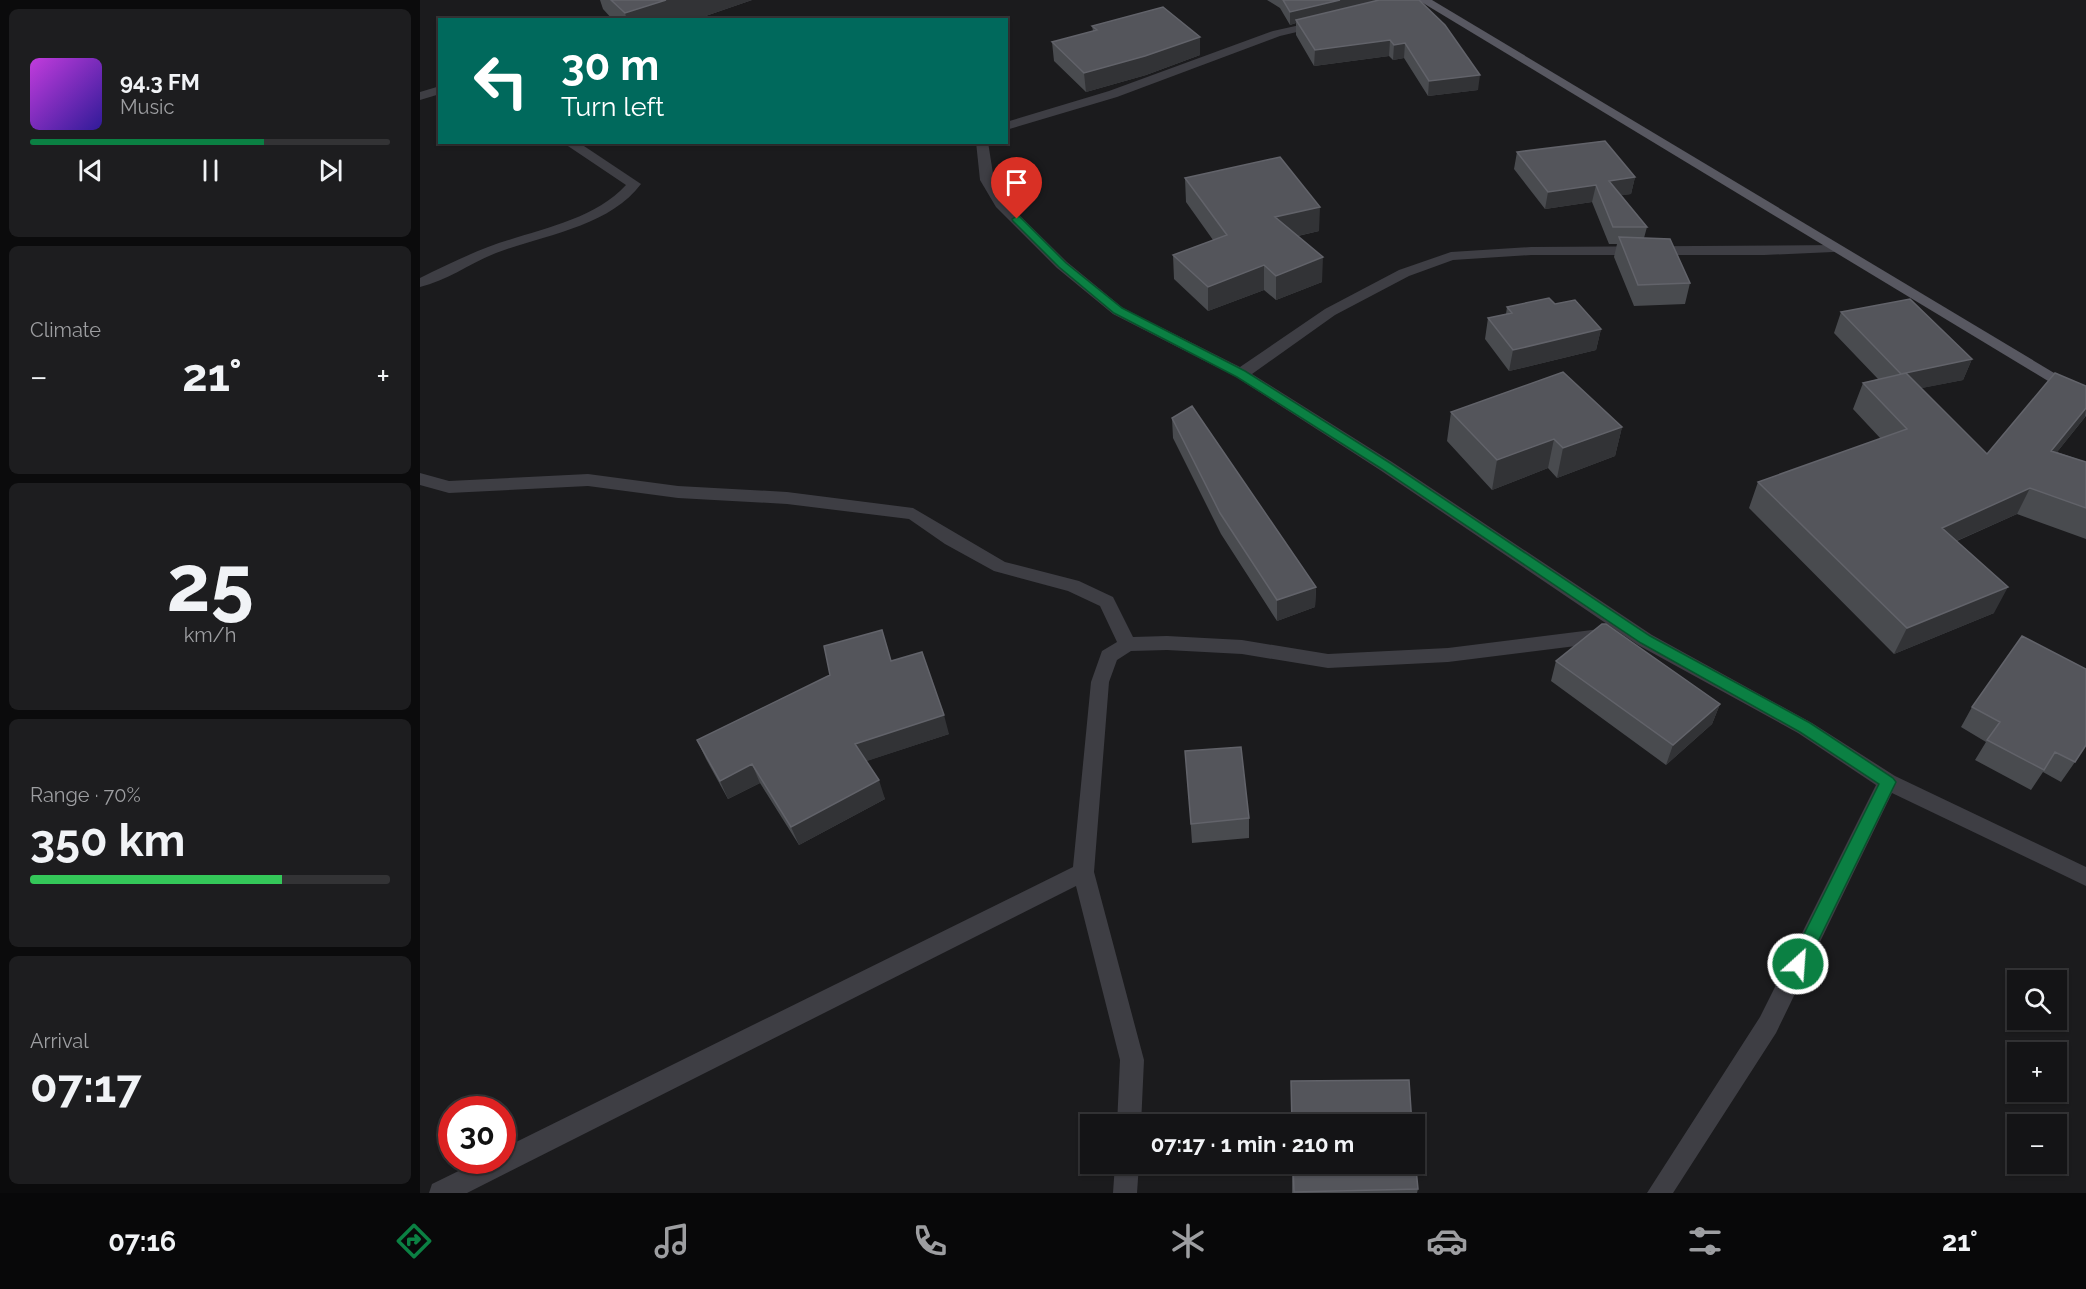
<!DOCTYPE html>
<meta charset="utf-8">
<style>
:root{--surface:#141416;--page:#1d1d1f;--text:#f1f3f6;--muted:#9d9ea1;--line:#333335;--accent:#0b8043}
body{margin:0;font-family:Raleway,sans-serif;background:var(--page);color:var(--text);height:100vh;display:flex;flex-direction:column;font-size:22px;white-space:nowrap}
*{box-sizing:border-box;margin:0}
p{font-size:20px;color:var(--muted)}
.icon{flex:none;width:33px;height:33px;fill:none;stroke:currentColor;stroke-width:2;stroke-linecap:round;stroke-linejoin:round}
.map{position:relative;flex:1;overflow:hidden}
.drawer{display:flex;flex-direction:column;gap:9px;padding:9px;background:#0b0b0c;width:420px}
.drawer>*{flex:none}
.banner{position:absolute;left:18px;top:18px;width:570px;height:126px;border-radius:0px;box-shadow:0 2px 4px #0004,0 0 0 2px var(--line);background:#00695c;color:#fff;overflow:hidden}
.tools{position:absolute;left:1587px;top:970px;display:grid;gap:12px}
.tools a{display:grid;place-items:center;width:60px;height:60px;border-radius:0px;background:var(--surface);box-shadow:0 2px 4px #0004,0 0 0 2px var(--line);font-size:30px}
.speed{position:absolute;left:18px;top:1096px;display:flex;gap:12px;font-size:30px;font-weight:700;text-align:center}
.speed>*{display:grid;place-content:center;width:78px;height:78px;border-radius:50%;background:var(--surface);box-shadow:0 2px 4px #0004,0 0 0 2px var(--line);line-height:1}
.speed .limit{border:9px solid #d22;background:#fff;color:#111}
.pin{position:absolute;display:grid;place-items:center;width:51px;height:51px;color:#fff;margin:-62px -26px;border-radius:50% 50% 50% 0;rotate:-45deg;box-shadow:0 0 6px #0007}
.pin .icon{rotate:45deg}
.me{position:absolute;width:66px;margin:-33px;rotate:26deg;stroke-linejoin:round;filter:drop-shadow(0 0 4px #0008)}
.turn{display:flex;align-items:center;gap:21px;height:126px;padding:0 24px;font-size:27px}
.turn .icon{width:78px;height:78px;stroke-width:2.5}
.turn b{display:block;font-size:42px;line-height:51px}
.big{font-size:45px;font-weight:700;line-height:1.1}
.drawer .tile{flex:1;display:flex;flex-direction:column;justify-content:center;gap:9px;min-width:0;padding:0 21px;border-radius:9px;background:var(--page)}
.drawer .dial{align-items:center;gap:0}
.dial b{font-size:78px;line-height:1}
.song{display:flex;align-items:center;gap:18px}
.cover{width:72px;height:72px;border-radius:9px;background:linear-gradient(135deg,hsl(290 70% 55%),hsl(250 70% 35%))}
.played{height:6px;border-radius:3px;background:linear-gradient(90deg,var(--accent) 65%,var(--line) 65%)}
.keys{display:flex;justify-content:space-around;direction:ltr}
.heat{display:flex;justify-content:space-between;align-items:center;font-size:33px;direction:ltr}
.charge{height:9px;border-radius:4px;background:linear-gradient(90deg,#34c759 70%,var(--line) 0)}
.trip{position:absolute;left:660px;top:1114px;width:345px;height:60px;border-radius:0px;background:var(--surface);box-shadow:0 2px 4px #0004,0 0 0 2px var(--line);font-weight:700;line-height:60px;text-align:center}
.menu{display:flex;height:96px;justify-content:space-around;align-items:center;background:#080809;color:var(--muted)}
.menu .icon{width:42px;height:42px}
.menu .active{color:var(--accent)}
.menu b{font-size:27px;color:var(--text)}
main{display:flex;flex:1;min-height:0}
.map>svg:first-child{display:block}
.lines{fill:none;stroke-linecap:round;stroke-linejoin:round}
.minor{fill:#3e3e44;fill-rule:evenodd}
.major{fill:#585861;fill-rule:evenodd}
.wall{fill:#494b4f}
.shaded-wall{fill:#323336}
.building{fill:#54555b;stroke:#62636a;stroke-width:1.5}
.route{fill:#0b8043;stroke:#07532c;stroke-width:1.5}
</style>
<main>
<section class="drawer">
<div class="tile">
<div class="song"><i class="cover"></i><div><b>94.3 FM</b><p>Music</p></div></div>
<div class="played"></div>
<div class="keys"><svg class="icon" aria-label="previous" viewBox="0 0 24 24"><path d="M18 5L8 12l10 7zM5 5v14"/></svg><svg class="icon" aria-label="pause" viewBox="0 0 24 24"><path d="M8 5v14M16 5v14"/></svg><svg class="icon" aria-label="next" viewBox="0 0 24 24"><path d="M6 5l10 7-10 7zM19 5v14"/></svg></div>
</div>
<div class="tile"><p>Climate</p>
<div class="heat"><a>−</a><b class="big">21°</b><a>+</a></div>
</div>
<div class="tile dial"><b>25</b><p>km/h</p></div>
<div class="tile"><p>Range · 70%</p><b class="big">350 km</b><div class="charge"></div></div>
<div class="tile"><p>Arrival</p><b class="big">07:17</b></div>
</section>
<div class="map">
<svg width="1666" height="1193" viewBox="0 0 1666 1193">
<rect width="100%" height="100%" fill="#1b1b1d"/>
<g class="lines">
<path class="minor" d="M 898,21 L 902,22 L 902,26 L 860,36 L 697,97 L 586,130 L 586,122 L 689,91 L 853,31 Z
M 20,86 L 20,94 L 0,100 L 0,92 Z
M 142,142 L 158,142 L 221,184 C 189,227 123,235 76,253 C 51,263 26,281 0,287 L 0,278 C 22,267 45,256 68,247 C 113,230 172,222 206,185 Z
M 556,142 L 568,142 L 574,180 L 586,202 L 647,262 L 703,308 L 820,367 L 905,309 L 979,270 L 1031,252 L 1111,247 L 1418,245 L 1420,248 L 1418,251 L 1413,252 L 1344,255 L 1111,255 L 1033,260 L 989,276 L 915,315 L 832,374 L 972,462 L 1232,635 L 1392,723 L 1475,776 L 1666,867 L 1666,886 L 1472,793 L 1356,1033 L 1253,1193 L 1227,1193 L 1340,1017 L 1456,785 L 1378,733 L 1218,645 L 960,470 L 816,377 L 693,314 L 637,268 L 576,207 L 560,180 Z
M 0,473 L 29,481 L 168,474 L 258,486 L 367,492 L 493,508 L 585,562 L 659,581 L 693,597 L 713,637 L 747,636 L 822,640 L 908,654 L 1028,648 L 1188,628 L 1195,630 L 1197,635 L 1195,640 L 1188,642 L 1028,662 L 908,668 L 822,654 L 747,650 L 711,651 L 697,660 L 689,682 L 674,872 L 724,1060 L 721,1125 L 697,1125 L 700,1060 L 656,886 L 47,1193 L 9,1193 L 12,1184 L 59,1161 L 82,1161 L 82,1149 L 653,867 L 671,682 L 682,651 L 697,642 L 680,606 L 648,591 L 574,571 L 525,544 L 489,519 L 367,504 L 258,498 L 168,486 L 29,493 L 0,485 Z
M 695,1164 L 719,1164 L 717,1193 L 693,1193 Z"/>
<path class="major" d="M 998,0 L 1012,0 L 1666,392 L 1666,404 Z"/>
</g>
<path class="wall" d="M 180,0 L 332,0 L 274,20 L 193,20 L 183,9 Z
M 847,0 L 999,0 L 1058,90 L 1008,96 L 984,58 L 973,60 L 969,56 L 894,66 L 876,35 L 876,23 L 870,25 L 860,8 Z
M 672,26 L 780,37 L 780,55 L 726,75 L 666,92 L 634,61 L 632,42 L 673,31 Z
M 1097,152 L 1215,177 L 1211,194 L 1201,195 L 1227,227 L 1224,238 L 1270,283 L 1265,304 L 1214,306 L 1194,257 L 1197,244 L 1189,244 L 1172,202 L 1125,209 L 1094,169 Z
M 765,178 L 899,231 L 878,236 L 902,282 L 856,300 L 844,290 L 788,311 L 754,279 L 753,255 L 793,240 L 766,202 Z
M 1135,304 L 1181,329 L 1176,350 L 1089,371 L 1065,339 L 1068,318 L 1086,314 L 1087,307 Z
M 1421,312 L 1552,359 L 1543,380 L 1501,388 L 1567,454 L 1666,386 L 1666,416 L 1637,452 L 1666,462 L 1666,539 L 1597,514 L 1537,541 L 1574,613 L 1474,654 L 1329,508 L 1338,482 L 1461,439 L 1433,409 L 1443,383 L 1458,379 L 1414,333 Z
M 1031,412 L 1202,427 L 1195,456 L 1137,478 L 1128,468 L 1072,490 L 1027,441 Z
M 752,418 L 896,587 L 895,607 L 857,621 L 801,534 L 753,438 Z
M 471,661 L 529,734 L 446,761 L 465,799 L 379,845 L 340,783 L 308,799 L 286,759 L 277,740 Z
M 1136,661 L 1300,704 L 1292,724 L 1246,765 L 1131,681 Z
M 1552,707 L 1655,762 L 1641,782 L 1623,772 L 1611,790 L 1555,760 L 1566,742 L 1541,727 Z
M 767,771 L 829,818 L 829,838 L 772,843 Z
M 871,1081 L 992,1125 L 871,1125 Z
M 872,1164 L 994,1164 L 998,1189 L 997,1193 L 872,1193 Z"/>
<path class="shaded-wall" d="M 246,0 L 332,0 L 274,20 L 207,20 L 205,13 Z
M 920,0 L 975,0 L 876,20 L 876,23 L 870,25 L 870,12 Z
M 780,37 L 780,55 L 726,75 L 666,92 L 664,73 Z
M 970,40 L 969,56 L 894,66 L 895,50 Z
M 985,43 L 984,58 L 973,60 L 974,45 Z
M 1060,75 L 1058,90 L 1008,96 L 1009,81 Z
M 1215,177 L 1211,194 L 1185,198 L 1189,181 Z
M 1176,185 L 1172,202 L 1125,209 L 1128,192 Z
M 900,207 L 899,231 L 855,241 L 855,217 Z
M 903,257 L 902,282 L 856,300 L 856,276 Z
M 844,265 L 844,290 L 788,311 L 788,287 Z
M 1181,329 L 1176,350 L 1089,371 L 1093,350 Z
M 1552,359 L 1543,380 L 1472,394 L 1481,374 Z
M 1666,408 L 1665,417 L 1618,476 L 1631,451 Z
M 1202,427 L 1195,456 L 1137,478 L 1143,448 Z
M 1134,439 L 1128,468 L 1072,490 L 1077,460 Z
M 1610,488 L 1597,514 L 1509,553 L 1522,528 Z
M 896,587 L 895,607 L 857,621 L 857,600 Z
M 1588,587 L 1574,613 L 1474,654 L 1487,628 Z
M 1300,704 L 1292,724 L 1246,765 L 1253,745 Z
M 524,715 L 529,734 L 441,763 L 435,744 Z
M 332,764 L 340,783 L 308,799 L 300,781 Z
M 459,780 L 465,799 L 379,845 L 371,827 Z"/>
<path class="building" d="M 191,0 L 246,0 L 205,13 Z
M 863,0 L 920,0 L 870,12 Z
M 959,0 L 999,0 L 1025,25 L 1060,75 L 1009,81 L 985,43 L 974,45 L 970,40 L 895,50 L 876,20 Z
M 743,7 L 780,37 L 725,56 L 664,73 L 632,42 L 677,30 L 672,26 Z
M 1185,141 L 1215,177 L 1189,181 L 1227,227 L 1193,227 L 1176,185 L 1128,192 L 1097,152 Z
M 860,157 L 900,207 L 855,217 L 903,257 L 856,276 L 844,265 L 788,287 L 753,255 L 807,235 L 765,178 Z
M 1199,237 L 1250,239 L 1270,283 L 1218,285 Z
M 1129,298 L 1135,304 L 1155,300 L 1181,329 L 1093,350 L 1068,318 L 1092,313 L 1087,307 Z
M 1490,299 L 1552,359 L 1481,374 L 1421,312 Z
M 1143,372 L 1202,427 L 1143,448 L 1134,439 L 1077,460 L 1031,412 Z
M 1486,373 L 1567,454 L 1635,373 L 1666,386 L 1666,408 L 1631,451 L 1666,462 L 1666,508 L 1610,488 L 1522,528 L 1588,587 L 1487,628 L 1338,482 L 1487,429 L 1443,383 Z
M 772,406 L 896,587 L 857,600 L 800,513 L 752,418 Z
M 1182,624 L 1186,624 L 1300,704 L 1253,745 L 1136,661 Z
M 462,630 L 471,661 L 502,652 L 524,715 L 435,744 L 459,780 L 371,827 L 332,764 L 300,781 L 277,740 L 410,675 L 404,646 Z
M 1602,636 L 1666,669 L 1666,745 L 1655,762 L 1635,752 L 1624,770 L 1567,740 L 1580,722 L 1552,707 Z
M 821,747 L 829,818 L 771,824 L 765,751 Z
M 989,1080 L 992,1125 L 872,1125 L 871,1081 Z
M 994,1148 L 998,1189 L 874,1192 L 873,1164 L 994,1164 Z"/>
<path class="route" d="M 597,216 L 600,217 L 646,263 L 702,308 L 825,371 L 970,463 L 1230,636 L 1390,723 L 1473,778 L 1476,782 L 1384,970 L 1378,972 L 1372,970 L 1369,964 L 1459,784 L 1380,732 L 1221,643 L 962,469 L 817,377 L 694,313 L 639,267 L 593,221 L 592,219 Z"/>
</svg>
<div class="tools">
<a><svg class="icon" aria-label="search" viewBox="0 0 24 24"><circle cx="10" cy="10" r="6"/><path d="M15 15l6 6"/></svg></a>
<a>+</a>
<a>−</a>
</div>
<div class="speed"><div class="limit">30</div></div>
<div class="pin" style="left:597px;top:219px;background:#d93025"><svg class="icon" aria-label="arrive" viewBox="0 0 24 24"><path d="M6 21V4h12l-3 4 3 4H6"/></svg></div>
<svg class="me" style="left:1378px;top:964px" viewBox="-20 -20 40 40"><circle r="17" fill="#0b8043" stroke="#fff" stroke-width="3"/><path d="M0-11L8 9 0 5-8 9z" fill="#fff"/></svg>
<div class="trip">07:17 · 1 min · 210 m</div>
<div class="banner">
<div class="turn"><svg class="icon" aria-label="left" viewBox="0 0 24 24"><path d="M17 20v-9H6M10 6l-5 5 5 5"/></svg><div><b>30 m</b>Turn left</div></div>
</div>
</div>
</main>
<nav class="menu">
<b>07:16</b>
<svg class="icon active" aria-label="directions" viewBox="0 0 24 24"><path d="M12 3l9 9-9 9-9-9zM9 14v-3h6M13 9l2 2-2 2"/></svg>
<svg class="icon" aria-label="music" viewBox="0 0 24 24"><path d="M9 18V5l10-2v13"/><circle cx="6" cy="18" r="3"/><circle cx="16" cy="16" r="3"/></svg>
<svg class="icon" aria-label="phone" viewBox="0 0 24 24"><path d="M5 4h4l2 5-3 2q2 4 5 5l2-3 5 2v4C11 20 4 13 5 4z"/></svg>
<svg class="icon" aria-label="climate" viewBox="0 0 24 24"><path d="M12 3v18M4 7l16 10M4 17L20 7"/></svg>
<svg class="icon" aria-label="car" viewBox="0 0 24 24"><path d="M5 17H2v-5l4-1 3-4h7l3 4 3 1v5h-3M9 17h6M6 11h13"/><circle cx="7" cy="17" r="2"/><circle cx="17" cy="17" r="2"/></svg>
<svg class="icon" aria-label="filters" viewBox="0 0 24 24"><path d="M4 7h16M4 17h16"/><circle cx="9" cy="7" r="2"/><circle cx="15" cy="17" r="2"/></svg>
<b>21°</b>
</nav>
